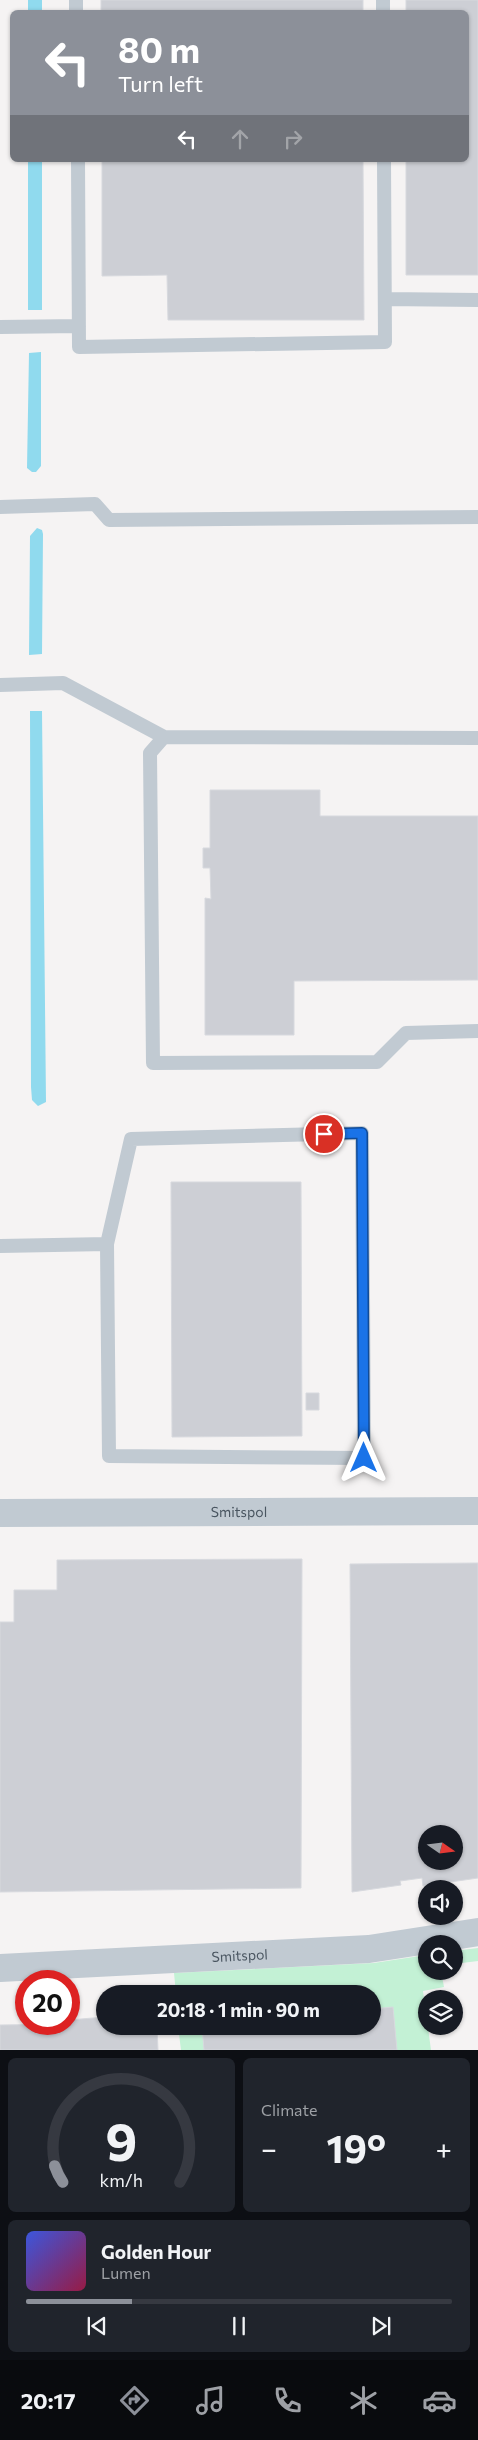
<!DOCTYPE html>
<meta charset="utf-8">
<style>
:root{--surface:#171b24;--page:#20242c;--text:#f1f3f6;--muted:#9ea1a6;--line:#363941;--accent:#8c9099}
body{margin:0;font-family:Commissioner,sans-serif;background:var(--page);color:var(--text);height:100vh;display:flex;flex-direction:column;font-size:19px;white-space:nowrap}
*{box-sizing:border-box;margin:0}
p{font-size:16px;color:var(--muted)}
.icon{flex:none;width:28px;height:28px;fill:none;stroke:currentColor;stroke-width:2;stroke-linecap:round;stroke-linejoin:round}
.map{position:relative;height:2050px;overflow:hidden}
.side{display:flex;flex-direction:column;gap:8px;padding:8px;background:#0d0f14;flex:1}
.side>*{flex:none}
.hud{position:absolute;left:10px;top:10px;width:459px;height:152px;border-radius:8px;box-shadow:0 1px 4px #0004;background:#8c9099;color:#fff;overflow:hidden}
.needle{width:32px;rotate:104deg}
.fabs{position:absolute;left:418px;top:1825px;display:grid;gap:10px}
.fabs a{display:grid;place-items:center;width:45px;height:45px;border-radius:50%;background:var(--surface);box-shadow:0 1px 4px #0004;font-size:25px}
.speed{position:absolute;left:15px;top:1970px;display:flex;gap:10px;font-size:25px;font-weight:700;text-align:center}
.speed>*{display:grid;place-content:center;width:65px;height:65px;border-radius:50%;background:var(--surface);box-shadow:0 1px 4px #0004;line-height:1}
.speed .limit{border:8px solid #d22;background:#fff;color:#111}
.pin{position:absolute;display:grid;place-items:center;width:42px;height:42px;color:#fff;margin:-21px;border:2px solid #fff;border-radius:50%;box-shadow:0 1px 5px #0007}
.me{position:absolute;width:55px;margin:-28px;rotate:0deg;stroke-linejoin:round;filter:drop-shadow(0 0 4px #0008)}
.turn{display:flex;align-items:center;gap:18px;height:105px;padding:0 25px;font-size:22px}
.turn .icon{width:65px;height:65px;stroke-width:2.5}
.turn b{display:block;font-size:35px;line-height:42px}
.lanes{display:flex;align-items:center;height:48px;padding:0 25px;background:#0003;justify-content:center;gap:25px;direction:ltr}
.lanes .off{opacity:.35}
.big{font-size:38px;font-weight:700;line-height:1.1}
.side .tile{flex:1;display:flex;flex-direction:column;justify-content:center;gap:8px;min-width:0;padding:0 18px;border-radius:8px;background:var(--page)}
.side .dial{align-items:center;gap:0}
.dial svg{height:130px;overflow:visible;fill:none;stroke:var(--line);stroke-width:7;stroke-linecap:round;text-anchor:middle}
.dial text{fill:var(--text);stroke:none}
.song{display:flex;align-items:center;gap:15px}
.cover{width:60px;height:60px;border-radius:8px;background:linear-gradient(135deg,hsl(230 70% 55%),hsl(340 70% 35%))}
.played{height:5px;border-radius:2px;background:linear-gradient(90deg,var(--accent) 25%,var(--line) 25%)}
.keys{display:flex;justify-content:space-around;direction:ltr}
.heat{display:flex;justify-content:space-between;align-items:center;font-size:28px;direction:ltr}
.side .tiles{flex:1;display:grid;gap:8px;grid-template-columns:1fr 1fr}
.tile:last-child{grid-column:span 2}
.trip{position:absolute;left:96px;top:1985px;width:285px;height:50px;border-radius:25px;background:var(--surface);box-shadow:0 1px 4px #0004;font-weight:700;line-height:50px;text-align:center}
.dock{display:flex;height:80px;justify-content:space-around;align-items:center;background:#090b0e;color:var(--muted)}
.dock .icon{width:35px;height:35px}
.dock .current{color:var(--accent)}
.dock b{font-size:22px;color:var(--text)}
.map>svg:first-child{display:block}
.green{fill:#c3f1d5}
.water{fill:#90daee}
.building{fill:#cdcfd5;stroke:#d7d9de;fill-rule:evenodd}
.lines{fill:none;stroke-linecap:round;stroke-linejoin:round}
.lane{stroke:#c1cad2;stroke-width:14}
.street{stroke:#c1cad2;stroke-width:28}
.route-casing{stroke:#114b97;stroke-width:12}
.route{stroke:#1a73e8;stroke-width:9}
.labels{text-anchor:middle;stroke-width:4;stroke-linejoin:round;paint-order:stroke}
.street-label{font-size:14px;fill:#4a5661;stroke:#fff}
</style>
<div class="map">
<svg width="478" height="2050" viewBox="0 0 478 2050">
<rect width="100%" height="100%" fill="#f5f3f3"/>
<path class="green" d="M 478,1948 L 478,1961 L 454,1964 L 454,1951 Z
M 426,1955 L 426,1971 L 441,1971 L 444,1987 L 423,1991 L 431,2050 L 181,2050 L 178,2026 L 372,2026 L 372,1994 L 176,1994 L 174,1973 L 374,1963 Z"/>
<path class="water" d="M 28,0 L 42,0 L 42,12 L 28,12 Z
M 28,160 L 42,160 L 42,310 L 28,310 Z
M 41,352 L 41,466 L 36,472 L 32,472 L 27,468 L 29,353 Z
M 37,528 L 42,530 L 43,534 L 42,654 L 29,655 L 30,536 Z
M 30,711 L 42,711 L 46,1102 L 38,1106 L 32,1100 L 31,1087 Z"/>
<path class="building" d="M 101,0 L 363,0 L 363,12 L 101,12 Z
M 406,0 L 478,0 L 478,275 L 406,275 L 406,160 L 466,160 L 466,12 L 406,12 Z
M 102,160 L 363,160 L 364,320 L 168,320 L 167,275 L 102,276 Z
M 210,790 L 320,790 L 320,816 L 478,816 L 478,980 L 294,981 L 294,1035 L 205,1035 L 205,898 L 211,899 L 210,868 L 203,868 L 203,848 L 210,848 Z
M 171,1182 L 301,1182 L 302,1436 L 172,1437 Z
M 306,1393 L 319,1393 L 319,1410 L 306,1410 Z
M 302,1559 L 301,1888 L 0,1892 L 0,1622 L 14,1622 L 14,1590 L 57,1590 L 57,1560 Z
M 478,1563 L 478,1878 L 423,1886 L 422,1878 L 400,1881 L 401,1885 L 352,1892 L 350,1564 ZM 426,1834 L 454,1834 L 454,1861 L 426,1861 Z
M 393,2007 L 397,2050 L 204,2050 L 202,2026 L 372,2026 L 372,2009 Z
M 105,2017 L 105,2026 L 157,2026 L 158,2050 L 0,2050 L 0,2025 L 69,2024 L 69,2020 Z"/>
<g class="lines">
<path class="lane" d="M 76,0 L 76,12
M 383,0 L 383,12
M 78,160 L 79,347 L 385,342 L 384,160
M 385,299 L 478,300
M 0,327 L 79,326
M 0,507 L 95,504 L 109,520 L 478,517
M 0,685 L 63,683 L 164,737 L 478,738
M 164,737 L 150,753 L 153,1063 L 377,1062 L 406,1033 L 478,1031
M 362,1133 L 364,1458 L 109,1456 L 107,1244 L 131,1139 Z
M 0,1246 L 107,1244"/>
<g class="street">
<path id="s1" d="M 0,1513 L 478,1511"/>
<path id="s2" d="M 0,1968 L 369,1949 L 478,1932"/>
</g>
</g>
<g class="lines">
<defs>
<path id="route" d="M 324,1134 L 362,1133 L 364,1458"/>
</defs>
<use href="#route" class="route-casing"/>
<use href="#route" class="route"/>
</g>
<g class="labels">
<g class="street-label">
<text dy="5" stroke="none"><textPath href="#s1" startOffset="239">Smitspol</textPath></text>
<text dy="5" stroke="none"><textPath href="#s2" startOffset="240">Smitspol</textPath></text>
</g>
</g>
</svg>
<div class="fabs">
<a><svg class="needle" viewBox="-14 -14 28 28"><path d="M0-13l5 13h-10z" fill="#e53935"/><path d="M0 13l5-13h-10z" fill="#9ea1a6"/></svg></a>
<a><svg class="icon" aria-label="sound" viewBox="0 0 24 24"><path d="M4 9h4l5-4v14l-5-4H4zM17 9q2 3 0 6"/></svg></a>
<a><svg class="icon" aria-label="search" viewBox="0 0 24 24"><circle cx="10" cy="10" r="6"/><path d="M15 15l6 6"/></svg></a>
<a><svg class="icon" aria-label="layers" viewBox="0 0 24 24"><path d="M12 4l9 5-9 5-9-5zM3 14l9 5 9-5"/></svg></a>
</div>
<div class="speed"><div class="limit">20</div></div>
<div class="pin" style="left:324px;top:1134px;background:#d93025"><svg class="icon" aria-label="arrive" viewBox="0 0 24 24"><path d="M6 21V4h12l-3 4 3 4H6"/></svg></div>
<svg class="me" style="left:364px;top:1458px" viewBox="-20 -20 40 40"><path d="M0-17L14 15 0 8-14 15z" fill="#1a73e8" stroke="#fff" stroke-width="4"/></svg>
<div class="trip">20:18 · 1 min · 90 m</div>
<div class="hud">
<div class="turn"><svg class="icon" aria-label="left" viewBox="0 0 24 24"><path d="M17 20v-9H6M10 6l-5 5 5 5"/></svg><div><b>80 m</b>Turn left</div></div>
<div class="lanes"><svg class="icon" aria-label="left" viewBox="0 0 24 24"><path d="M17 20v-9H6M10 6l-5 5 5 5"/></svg><svg class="icon off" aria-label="ahead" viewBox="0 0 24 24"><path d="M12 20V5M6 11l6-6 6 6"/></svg><svg class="icon off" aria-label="right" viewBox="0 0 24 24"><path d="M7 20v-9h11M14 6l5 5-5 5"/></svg></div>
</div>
</div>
<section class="side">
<div class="tiles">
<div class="tile dial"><svg viewBox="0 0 100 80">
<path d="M14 69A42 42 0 1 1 86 69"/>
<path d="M14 69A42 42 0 0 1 9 59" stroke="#8c9099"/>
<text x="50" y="56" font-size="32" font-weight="700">9</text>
<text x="50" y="72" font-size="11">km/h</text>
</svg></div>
<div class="tile"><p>Climate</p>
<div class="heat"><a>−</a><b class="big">19°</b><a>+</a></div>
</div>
<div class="tile">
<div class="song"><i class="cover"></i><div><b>Golden Hour</b><p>Lumen</p></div></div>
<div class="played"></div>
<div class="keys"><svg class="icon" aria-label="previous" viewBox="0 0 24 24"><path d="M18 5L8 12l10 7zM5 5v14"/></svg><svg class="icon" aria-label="pause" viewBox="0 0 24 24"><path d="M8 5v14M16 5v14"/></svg><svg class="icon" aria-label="next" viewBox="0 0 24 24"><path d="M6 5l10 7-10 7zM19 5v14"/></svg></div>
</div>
</div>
</section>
<nav class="dock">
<b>20:17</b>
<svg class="icon current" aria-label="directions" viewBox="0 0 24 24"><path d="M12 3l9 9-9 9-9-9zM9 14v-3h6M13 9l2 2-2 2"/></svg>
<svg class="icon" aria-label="music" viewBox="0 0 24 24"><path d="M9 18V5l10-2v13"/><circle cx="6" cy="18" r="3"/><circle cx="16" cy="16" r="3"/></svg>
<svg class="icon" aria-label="phone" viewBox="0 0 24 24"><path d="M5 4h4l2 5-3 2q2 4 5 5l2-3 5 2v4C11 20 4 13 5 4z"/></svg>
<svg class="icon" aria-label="climate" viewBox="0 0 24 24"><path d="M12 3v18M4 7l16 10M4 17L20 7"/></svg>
<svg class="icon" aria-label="car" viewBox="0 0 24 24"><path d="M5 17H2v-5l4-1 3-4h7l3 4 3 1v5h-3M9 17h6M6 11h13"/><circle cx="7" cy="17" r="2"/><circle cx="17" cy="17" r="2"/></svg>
</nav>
